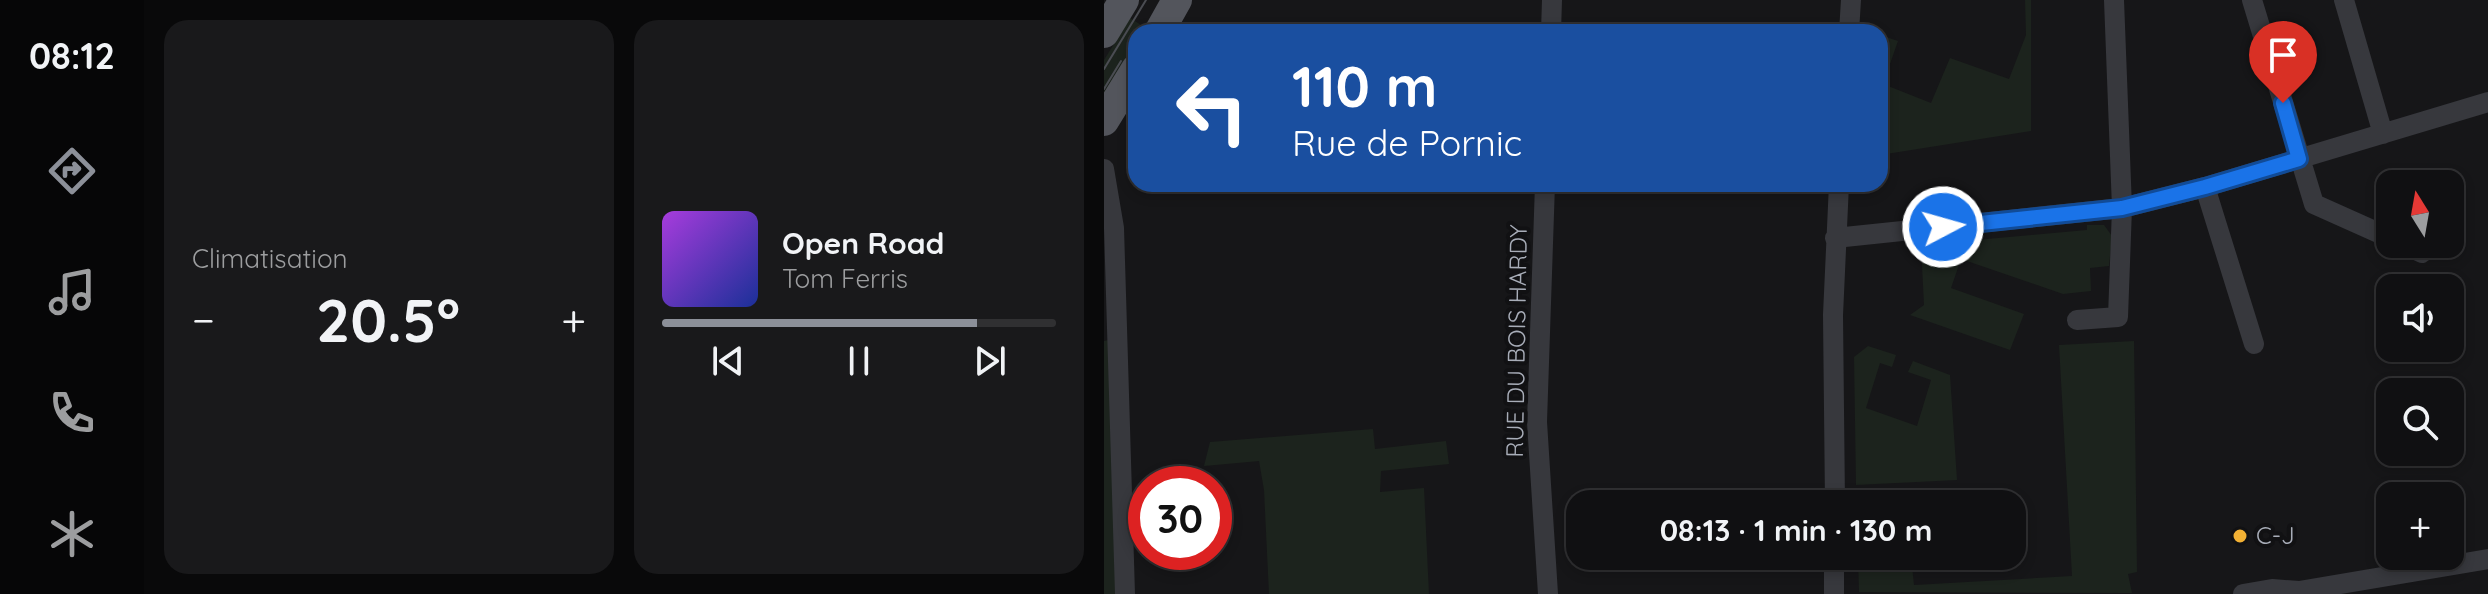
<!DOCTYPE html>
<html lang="fr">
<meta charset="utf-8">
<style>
:root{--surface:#101012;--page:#19191b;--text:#f1f3f6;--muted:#9c9d9f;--line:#303032;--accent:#8c9099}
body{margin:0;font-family:Quicksand,sans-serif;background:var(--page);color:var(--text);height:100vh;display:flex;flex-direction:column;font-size:30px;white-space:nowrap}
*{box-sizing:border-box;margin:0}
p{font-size:26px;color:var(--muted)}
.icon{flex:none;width:44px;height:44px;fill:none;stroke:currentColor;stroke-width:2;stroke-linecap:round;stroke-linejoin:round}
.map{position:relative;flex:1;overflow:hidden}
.drawer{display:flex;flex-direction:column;gap:20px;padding:20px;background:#09090a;width:960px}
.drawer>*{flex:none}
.hud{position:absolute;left:24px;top:24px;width:760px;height:168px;border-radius:24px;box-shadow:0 4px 12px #0003,0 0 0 2px var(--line);background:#1a4fa0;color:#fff;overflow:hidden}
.needle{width:52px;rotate:349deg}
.tools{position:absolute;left:1272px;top:170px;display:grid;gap:16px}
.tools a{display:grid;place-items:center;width:88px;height:88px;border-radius:16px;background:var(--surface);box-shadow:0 4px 12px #0003,0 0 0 2px var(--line);font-size:40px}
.speed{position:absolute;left:24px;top:466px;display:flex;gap:16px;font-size:40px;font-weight:700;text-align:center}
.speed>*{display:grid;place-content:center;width:104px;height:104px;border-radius:50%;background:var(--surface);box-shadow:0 4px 12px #0003,0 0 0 2px var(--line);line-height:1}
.speed .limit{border:12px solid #d22;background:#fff;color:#111}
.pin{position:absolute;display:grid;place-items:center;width:68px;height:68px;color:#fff;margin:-82px -34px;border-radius:50% 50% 50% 0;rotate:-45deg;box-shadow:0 0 8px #0007}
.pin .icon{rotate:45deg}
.me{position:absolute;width:88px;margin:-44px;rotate:84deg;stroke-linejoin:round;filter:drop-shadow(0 0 6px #0008)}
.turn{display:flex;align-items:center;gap:28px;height:168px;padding:0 32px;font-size:36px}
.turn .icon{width:104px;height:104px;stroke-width:2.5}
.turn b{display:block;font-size:56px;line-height:68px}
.big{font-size:60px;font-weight:800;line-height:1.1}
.drawer .widget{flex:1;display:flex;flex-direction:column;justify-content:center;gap:12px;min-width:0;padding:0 28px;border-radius:24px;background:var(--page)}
.song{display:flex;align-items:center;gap:24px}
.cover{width:96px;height:96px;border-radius:12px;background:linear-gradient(135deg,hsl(280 70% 55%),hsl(230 70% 35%))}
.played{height:8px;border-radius:4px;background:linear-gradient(90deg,var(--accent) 80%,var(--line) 80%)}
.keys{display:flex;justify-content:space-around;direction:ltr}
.heat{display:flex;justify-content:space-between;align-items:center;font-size:44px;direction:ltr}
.drawer .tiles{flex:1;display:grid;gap:20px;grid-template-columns:repeat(2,1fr)}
.trip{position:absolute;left:462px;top:490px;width:460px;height:80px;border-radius:24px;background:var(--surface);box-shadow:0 4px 12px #0003,0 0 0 2px var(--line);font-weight:800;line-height:80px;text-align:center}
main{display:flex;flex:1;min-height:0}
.tab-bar{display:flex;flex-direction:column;width:144px;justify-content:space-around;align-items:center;background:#060607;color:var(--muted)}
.tab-bar .icon{width:56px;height:56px}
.tab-bar .active{color:var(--accent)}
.tab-bar b{font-size:36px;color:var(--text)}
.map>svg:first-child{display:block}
.green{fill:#1c231d}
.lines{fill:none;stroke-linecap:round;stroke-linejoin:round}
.street{stroke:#37383d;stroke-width:20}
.primary{stroke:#53555c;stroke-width:30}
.tram{stroke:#4a4c52;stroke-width:2}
.route-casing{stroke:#114b97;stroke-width:20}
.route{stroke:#1a73e8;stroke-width:14}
.poi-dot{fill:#f2b134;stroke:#111113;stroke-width:3}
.labels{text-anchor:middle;stroke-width:8;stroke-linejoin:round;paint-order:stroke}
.street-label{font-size:24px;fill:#a8adb8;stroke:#111113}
.poi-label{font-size:24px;fill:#a8adb8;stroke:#111113;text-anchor:start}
</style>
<main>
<nav class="tab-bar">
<b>08:12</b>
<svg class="icon active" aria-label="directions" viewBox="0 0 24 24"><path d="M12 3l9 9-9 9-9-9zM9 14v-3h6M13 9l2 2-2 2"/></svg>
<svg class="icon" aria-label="music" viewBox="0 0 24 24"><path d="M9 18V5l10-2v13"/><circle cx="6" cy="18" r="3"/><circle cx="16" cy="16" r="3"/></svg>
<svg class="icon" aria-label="phone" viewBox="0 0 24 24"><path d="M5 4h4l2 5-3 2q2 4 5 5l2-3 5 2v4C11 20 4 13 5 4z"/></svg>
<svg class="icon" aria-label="climate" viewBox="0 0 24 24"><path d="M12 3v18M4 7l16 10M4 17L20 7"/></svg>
</nav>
<section class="drawer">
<div class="tiles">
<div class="widget"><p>Climatisation</p>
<div class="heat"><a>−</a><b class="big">20.5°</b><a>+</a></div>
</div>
<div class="widget">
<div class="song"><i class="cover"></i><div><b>Open Road</b><p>Tom Ferris</p></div></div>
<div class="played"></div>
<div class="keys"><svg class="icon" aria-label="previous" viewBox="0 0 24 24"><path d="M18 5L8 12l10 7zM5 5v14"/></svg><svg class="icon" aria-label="pause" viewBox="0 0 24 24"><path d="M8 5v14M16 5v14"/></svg><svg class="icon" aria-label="next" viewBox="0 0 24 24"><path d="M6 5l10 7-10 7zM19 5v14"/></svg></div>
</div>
</div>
</section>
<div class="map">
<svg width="1384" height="594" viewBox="0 0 1384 594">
<rect width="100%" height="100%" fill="#161618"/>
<path class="green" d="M 921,0 L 927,0 L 927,131 L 776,155 L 776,35 L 794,41 L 779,84 L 827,103 L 846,58 L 905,79 L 922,35 Z
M 26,18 L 45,30 L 32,32 L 32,51 L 0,103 L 0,60 Z
M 983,225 L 1000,225 L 1008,236 L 1005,266 L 986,268 L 987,291 L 959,294 L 857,259 L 847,288 L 920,314 L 906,350 L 806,315 L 820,305 L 817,245 L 983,230 Z
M 5,340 L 15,594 L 0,594 L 0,341 Z
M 1030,341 L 1033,572 L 1024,574 L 1028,593 L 755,592 L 754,556 L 807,556 L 810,585 L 968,576 L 955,345 Z
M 764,346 L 792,355 L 788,367 L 776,363 L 762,408 L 813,426 L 827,380 L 804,372 L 809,361 L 846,375 L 853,480 L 752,485 L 750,357 Z
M 269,429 L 271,449 L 342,441 L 345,464 L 277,471 L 276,492 L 320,488 L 325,594 L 165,594 L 160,490 L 155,461 L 100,466 L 106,442 Z"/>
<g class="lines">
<path class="street" d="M 1148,0 L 1210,204 L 1286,238
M 1240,0 L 1279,134
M 447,32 L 448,0
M 745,32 L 747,0
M 0,169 L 10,228 L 21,594
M 441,184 L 433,422 L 444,594
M 1101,187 L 1150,344
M 731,238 L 1018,208 L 1101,187 L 1384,102
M 1299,244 L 1318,253
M 973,320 L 1014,317 L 1018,208 L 1010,0
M 731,504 L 729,315 L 735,184
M 730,594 L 730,556
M 1139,594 L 1168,589 L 1195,591 L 1384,559"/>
<path class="primary" d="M 55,32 L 73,0
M 0,33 L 20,0
M 0,121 L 32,69"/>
<path class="tram" d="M 0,69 L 42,0
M 0,89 L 17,61"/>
</g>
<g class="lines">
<defs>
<path id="route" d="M 839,227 L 1018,208 L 1101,187 L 1195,159 L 1179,103"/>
</defs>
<use href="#route" class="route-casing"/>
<use href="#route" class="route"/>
</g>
<circle class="poi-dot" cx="1136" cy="536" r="8"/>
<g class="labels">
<g class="street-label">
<text transform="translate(413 341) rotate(-89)" y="8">RUE DU BOIS HARDY</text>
</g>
<g class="poi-label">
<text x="1152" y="544">C-J</text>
</g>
</g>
</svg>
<div class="tools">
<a><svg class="needle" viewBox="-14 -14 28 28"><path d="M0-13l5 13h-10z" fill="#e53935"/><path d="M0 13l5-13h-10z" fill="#9c9d9f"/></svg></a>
<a><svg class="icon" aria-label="sound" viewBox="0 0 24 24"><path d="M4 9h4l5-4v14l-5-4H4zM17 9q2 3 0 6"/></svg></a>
<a><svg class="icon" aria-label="search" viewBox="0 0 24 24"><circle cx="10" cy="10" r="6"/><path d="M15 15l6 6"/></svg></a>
<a>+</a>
</div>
<div class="speed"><div class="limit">30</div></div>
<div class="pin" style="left:1179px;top:103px;background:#d93025"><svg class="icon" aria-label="arrive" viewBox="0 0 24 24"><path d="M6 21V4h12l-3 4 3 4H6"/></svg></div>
<svg class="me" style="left:839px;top:227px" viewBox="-20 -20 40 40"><circle r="17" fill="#1a73e8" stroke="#fff" stroke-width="3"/><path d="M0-11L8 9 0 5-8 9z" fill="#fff"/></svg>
<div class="trip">08:13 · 1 min · 130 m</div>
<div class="hud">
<div class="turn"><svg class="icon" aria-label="left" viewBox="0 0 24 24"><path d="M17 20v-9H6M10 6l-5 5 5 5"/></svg><div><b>110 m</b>Rue de Pornic</div></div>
</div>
</div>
</main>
